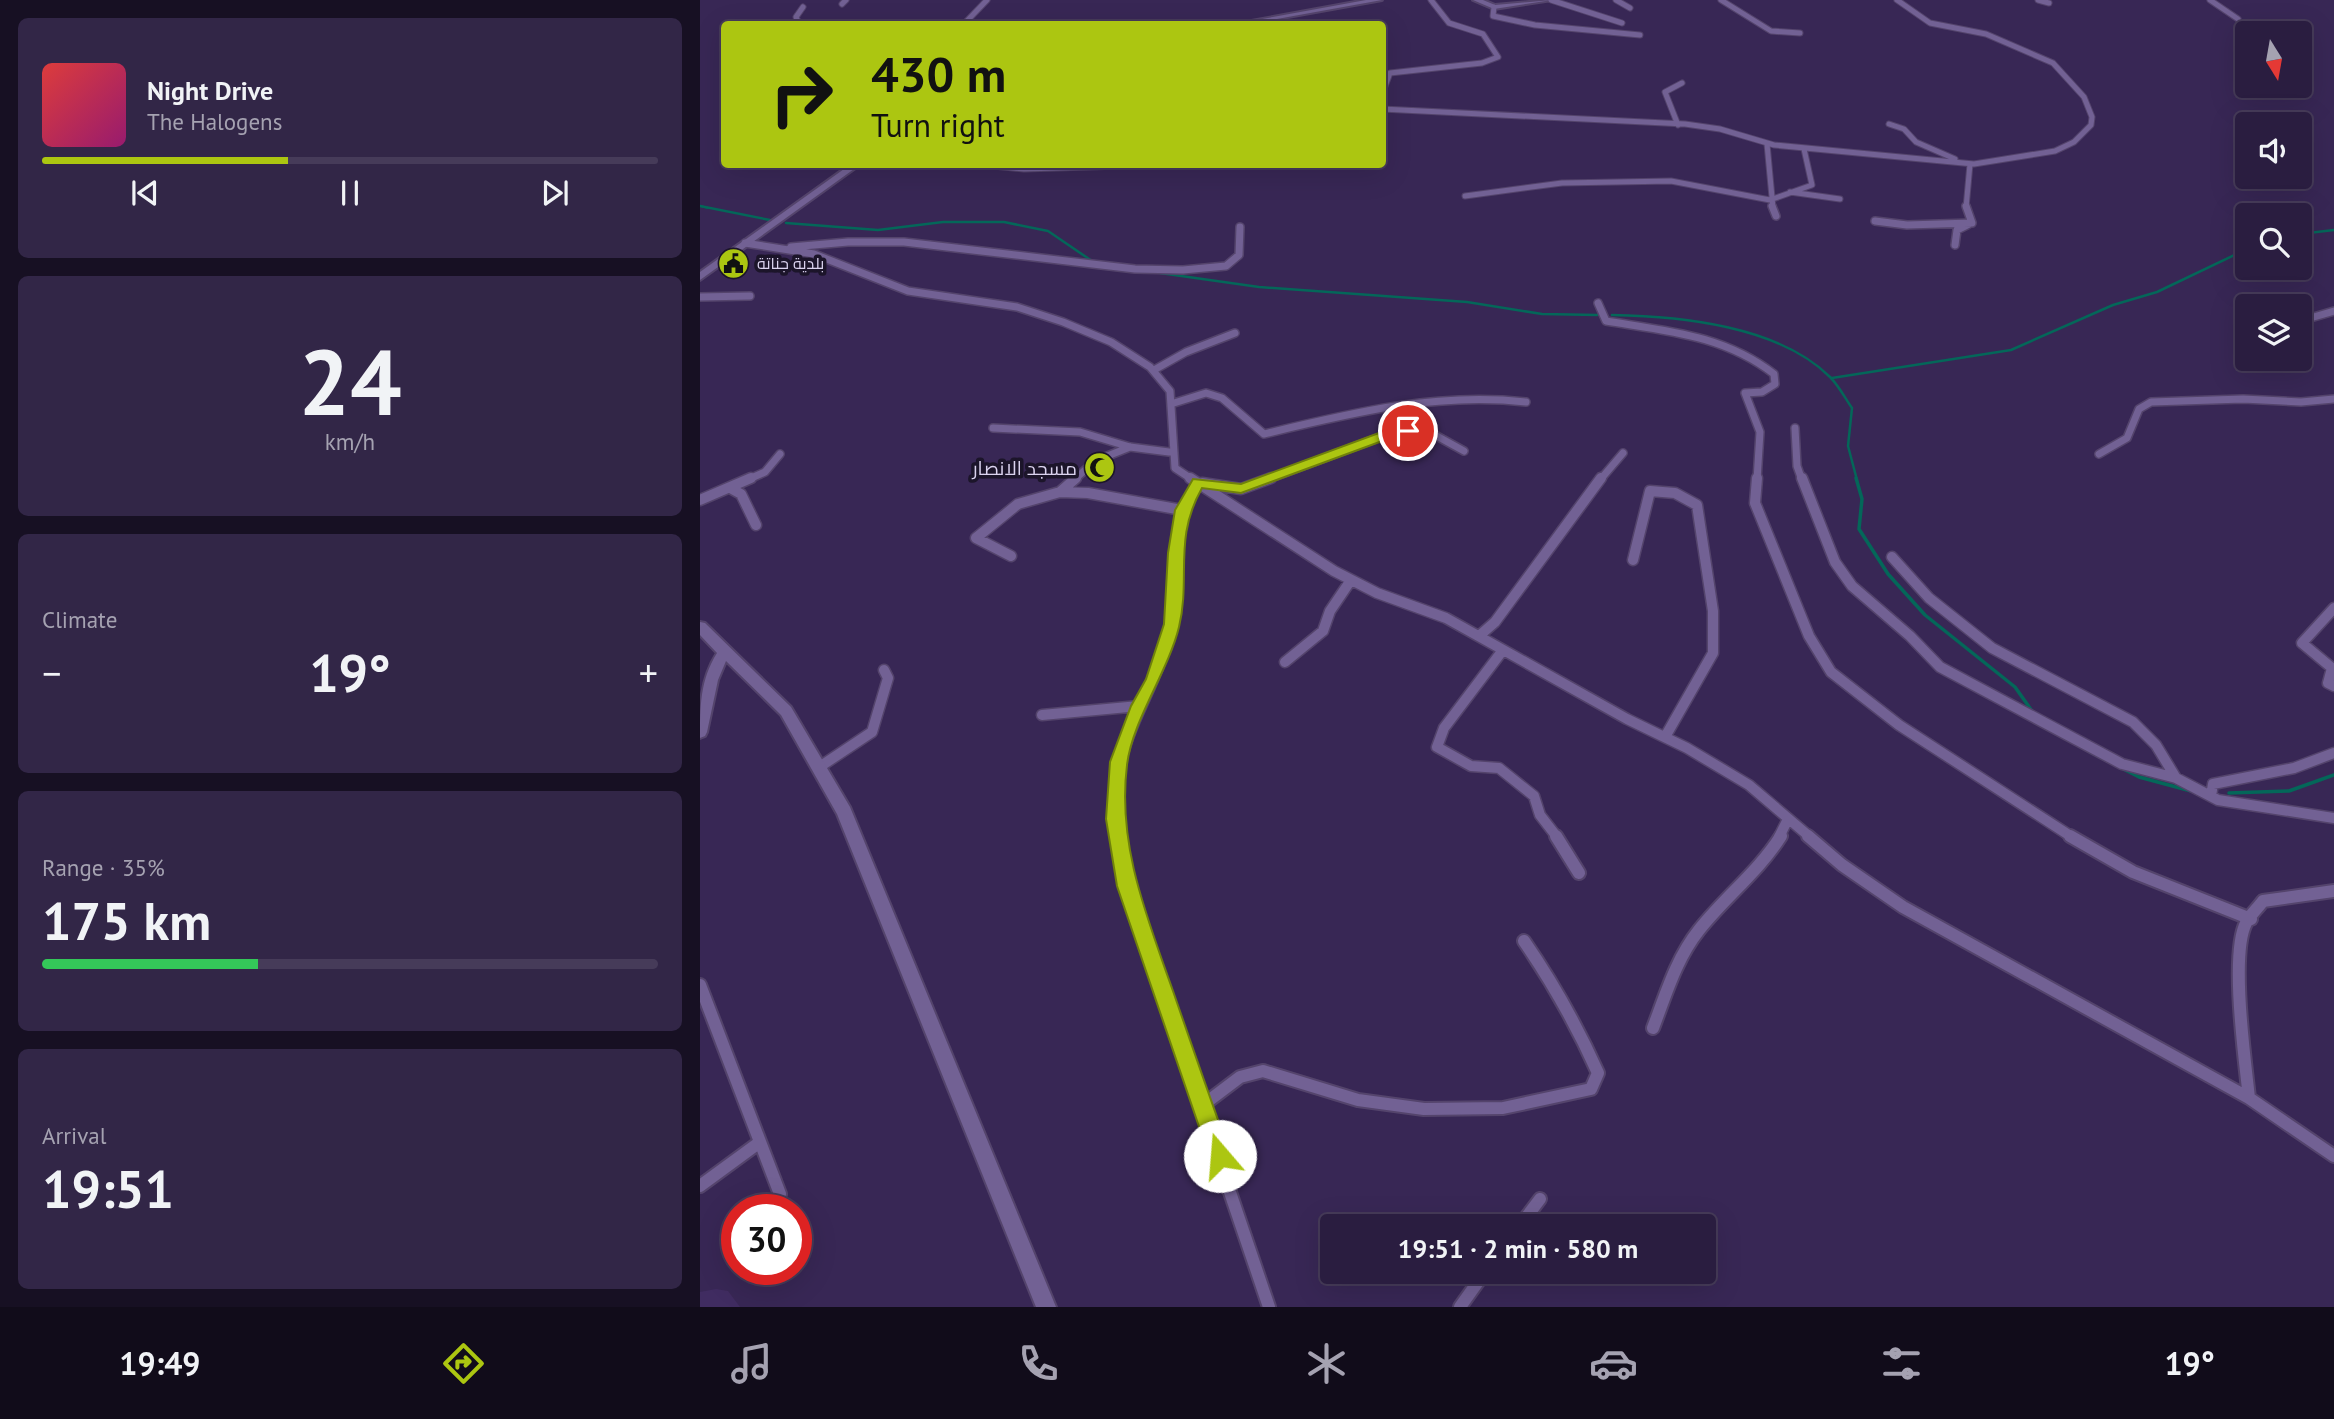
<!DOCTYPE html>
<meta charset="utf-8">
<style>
:root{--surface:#2a1d40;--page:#322647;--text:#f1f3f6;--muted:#a5a2b1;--line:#463b59;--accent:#acc611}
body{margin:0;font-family:"PT Sans",Cairo,sans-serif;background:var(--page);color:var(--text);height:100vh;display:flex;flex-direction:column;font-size:26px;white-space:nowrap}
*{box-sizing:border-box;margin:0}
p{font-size:23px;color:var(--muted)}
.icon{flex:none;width:38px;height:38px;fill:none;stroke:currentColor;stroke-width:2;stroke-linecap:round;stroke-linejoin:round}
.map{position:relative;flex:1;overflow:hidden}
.drawer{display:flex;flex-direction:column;gap:18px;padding:18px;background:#171023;width:700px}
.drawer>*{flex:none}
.banner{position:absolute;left:21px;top:21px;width:665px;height:147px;border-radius:7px;box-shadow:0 7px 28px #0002,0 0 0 2px var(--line);background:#acc611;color:#111;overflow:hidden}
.needle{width:46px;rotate:169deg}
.buttons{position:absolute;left:1535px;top:21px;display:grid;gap:14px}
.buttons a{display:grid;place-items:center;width:77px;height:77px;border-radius:7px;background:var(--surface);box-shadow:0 7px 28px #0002,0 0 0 2px var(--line);font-size:35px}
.speed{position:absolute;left:21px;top:1194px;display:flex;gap:14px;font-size:35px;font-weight:700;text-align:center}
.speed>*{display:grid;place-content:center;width:91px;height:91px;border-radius:50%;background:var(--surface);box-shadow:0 7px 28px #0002,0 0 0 2px var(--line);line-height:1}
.speed .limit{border:10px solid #d22;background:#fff;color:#111}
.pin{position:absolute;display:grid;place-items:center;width:60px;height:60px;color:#fff;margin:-30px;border:4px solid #fff;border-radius:50%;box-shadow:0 2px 7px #0007}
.me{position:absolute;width:77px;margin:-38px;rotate:342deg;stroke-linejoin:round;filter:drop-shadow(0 0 5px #0008)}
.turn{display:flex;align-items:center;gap:24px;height:147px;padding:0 35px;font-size:32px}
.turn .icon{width:91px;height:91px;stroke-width:2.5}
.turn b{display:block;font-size:49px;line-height:60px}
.big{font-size:52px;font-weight:700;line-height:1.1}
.drawer .tile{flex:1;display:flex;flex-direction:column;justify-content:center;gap:10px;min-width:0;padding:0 24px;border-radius:10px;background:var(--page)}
.drawer .dial{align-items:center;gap:0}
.dial b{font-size:91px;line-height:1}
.song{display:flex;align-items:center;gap:21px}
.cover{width:84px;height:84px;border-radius:10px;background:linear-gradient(135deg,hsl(0 70% 55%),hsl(320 70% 35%))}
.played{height:7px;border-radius:4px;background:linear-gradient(90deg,var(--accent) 40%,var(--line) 40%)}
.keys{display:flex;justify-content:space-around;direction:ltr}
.heat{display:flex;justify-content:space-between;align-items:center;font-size:38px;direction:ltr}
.charge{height:10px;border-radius:5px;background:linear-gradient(90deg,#34c759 35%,var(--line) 0)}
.trip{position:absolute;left:620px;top:1214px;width:396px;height:70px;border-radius:7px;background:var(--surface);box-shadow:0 7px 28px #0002,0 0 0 2px var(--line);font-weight:700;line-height:70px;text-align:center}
.tab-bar{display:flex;height:112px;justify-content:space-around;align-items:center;background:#110c1a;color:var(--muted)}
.tab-bar .icon{width:49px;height:49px}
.tab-bar .current{color:var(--accent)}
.tab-bar b{font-size:32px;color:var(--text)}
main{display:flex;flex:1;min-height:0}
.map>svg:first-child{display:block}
.built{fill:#402c61}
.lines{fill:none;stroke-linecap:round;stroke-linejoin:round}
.stream-far2{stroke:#046759;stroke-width:2}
.stream-far1{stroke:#046759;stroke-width:2.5}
.stream{stroke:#046759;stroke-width:3.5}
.street-far3-casing{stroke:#54446c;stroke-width:7}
.street-far2-casing{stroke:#54446c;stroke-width:10}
.street-far1-casing{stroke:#54446c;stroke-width:13}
.street-casing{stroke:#54446c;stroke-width:16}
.secondary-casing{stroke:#54446c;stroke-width:4}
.street-far3{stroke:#726194;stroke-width:5}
.street-far2{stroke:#726194;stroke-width:7}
.street-far1{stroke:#726194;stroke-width:10}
.street{stroke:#726194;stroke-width:12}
.secondary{fill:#726194;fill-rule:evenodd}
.route{fill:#acc611;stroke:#70810b;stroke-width:2}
.labels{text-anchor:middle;stroke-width:7;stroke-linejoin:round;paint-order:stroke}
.far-poi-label{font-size:16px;fill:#dbd3ef;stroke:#1c152a;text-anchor:start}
.poi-label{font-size:19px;fill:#dbd3ef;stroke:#1c152a;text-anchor:end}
</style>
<main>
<section class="drawer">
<div class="tile">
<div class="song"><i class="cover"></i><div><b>Night Drive</b><p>The Halogens</p></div></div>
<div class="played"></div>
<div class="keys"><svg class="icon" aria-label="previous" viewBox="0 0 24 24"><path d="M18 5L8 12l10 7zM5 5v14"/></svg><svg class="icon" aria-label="pause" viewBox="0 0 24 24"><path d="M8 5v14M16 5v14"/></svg><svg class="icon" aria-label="next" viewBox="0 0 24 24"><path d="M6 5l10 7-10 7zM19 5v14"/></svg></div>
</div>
<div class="tile dial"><b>24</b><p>km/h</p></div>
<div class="tile"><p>Climate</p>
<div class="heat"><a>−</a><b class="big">19°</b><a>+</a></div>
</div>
<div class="tile"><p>Range · 35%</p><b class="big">175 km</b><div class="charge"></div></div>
<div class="tile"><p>Arrival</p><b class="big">19:51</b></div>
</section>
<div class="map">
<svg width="1634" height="1307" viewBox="0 0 1634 1307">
<rect width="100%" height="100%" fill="#382755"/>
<path class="built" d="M 16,1289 L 28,1291 L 40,1307 L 0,1307 L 0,1292 Z"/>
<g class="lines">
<path class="stream-far2" d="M 0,206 L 8,208"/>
<path class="stream-far1" d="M 0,206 L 70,220
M 86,223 L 178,230 L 243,222 L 304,222 L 348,231 L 392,261
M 1600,234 L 1634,230
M 460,273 L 559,287 L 767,302 L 842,314 L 897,315
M 912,315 C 980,316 1079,326 1130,377 C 1139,386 1145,398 1152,408 L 1148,446 L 1157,480
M 1132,378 L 1311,350 L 1413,305 L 1457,292 L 1547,249"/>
<path class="stream" d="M 1156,478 L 1162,499 L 1159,529 L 1188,574 L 1225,615 L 1315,687 L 1332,711
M 1390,752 L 1439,777 L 1491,791
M 1529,793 L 1589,791 L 1634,775"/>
<defs>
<path id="street-far3" d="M 851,0 L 922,23
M 916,0 L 930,8
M 1021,0 L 1071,31 L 1100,33
M 1338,0 L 1349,3
M 1510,0 L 1538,19
M 142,4 L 146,0
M 794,7 L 793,16 L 835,25 L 940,35
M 99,24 L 96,17 L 103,7
M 264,24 L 287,0
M 682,94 L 690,73 L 782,63 L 798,57 L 783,34 L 749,23 L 731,0
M 682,109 L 985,124 L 1020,129 L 1074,145 L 1274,164 L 1355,151 L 1374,142 L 1391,125 L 1392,117 L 1384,97 L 1353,63 L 1286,34 L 1230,23 L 1197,0
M 1189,124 L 1204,129 L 1216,142 L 1255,159
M 978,125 L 965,92 L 982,83
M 1067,144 L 1073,208
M 273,164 L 324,169 L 487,164
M 1090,192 L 1140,199
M 765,196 L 862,183 L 971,181 L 1070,200 L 1112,185 L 1104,149
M 1266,208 L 1270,164"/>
<path id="street-far2" d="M 1072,206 L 1076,216
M 1175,221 L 1207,225 L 1272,223 L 1266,206
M 45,243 L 114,254 L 208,291 L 317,307 L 363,322 L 411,342 L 450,367 L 470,391 L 475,468 L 493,480
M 1255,245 L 1257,230 L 1269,224
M 91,247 L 148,242 L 204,242 L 435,269 L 483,270 L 526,266 L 539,255 L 540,227
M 0,297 L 50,296
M 898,303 L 906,321 C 967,331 1024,335 1074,374 L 1075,384 L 1062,392 L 1045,393 L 1060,432 L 1057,480
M 1600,321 L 1634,311
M 454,370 L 486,352 L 535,333
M 474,403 L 506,393 L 522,398 L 564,434 C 651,413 736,392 826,402
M 293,428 L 380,432 L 430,447 L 469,452
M 1095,428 L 1097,466 L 1102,480
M 1399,454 L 1427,438 L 1439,409 L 1451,402 L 1543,399 L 1601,402 L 1634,399
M 47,480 L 65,472 L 80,454
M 374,480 L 395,461 L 430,447
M 566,480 L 691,433 L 724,429 L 764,451
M 900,480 L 923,453"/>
<path id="street-far1" d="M 490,478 L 634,571 L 677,593 L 746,618 L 927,719 L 987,748 L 1049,785 L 1110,837
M 1057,478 L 1055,503 L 1109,636 L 1131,672 L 1199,725 L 1372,837
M 1102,478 L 1135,562 L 1152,586 L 1210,636 L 1240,667 L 1422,764 L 1476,778
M 502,483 L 541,489 L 571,478
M 32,489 L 41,494 L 56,525
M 360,492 L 388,493 L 482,510
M 0,500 L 51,478
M 311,556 L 276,538 L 318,504 L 360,492 L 376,478
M 1192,557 L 1229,598 L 1292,648 L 1433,722 L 1456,745 L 1476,778 L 1518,800 L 1634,818
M 933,560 L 950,491 L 975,493 L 997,505 L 1013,611 L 1013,653 L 965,737
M 1634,608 L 1602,643 L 1632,668 L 1628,683 L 1634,686
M 779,636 L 795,622 L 901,478
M 803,650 L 744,728 L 737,747 L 771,766 L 799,768 L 834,796 L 840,815 L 857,837
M 585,662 L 623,631 L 630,611 L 651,580
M 342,715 L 439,706
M 121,766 L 172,732 L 188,678 L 184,670
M 1511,796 L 1513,784 L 1594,768 L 1634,753
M 418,837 C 405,743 450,710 471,628 C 484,573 463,536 498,483
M 1079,837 L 1088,819"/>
<path id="street" d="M 417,836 L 426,886 L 569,1307
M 856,836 L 879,873
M 1108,836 L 1142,865 L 1203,907 L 1549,1098 L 1634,1156
M 1370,836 L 1433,872 L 1551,919
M 0,985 L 80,1194
M 953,1028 C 966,994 976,959 999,930 C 1025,897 1058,872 1081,836
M 1549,1098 C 1545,1060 1530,954 1546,923 C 1550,915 1558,908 1563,901 L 1634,891
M 503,1105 L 540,1077 L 563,1071 L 658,1100 L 724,1109 L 803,1108 L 891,1089 L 898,1073 C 877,1026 853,983 824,941
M 0,1186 L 60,1142
M 819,1227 L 840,1199
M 760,1307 L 785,1272"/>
<path id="secondary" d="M 666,0 L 682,0 L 549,24 L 535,24 Z
M 773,0 L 783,0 L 795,5 L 852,0 L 794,9 Z
M 151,164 L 161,164 L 0,280 L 0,272 Z
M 0,622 L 5,623 L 91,707 L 150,807 L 356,1307 L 336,1307 L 137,814 L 81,715 L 26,661 L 18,680 L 7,732 L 5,736 L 0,738 C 0,707 0,680 17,653 L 0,635 Z"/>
</defs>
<use href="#street-far3" class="street-far3-casing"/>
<use href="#street-far2" class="street-far2-casing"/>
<use href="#street-far1" class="street-far1-casing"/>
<use href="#street" class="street-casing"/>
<use href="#secondary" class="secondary-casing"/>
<use href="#street-far3" class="street-far3"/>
<use href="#street-far2" class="street-far2"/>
<use href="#street-far1" class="street-far1"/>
<use href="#street" class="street"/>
<use href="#secondary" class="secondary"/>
</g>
<path class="route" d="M 708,427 L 712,428 L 712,434 L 693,437 L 541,493 L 502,488 C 473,539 491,577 479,627 C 468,672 432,721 427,765 C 417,845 447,917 473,991 C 492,1046 511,1101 531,1156 L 528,1163 L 520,1167 L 512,1163 L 509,1156 L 417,886 L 406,819 L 410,762 L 431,706 L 446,679 L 464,624 L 468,553 L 475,510 L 493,479 L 541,484 L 687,430 Z"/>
<defs>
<symbol id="civic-disc" viewBox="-11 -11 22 22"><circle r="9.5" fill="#acc611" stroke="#1c152a"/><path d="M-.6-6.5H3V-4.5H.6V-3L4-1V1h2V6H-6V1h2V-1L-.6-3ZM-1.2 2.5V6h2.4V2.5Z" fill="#111"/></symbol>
<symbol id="mosque-disc" viewBox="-11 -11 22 22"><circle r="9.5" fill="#acc611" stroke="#1c152a"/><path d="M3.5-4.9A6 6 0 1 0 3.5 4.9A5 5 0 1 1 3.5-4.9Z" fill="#111"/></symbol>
</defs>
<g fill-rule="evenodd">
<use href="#civic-disc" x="16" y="246" width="35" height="35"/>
<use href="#mosque-disc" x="382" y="450" width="35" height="35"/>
</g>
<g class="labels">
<g class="far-poi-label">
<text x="57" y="269">بلدية جناتة</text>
</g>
<g class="poi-label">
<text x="377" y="475">مسجد الانصار</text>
</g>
</g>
</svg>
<div class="buttons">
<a><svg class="needle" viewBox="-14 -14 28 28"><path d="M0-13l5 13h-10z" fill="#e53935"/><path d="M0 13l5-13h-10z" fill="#a5a2b1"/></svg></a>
<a><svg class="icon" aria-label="sound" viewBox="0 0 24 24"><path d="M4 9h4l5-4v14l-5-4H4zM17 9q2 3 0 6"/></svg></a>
<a><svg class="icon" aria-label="search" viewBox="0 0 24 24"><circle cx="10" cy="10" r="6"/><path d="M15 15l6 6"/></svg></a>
<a><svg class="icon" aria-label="layers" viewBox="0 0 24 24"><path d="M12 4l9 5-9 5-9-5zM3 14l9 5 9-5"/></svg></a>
</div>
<div class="speed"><div class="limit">30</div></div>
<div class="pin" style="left:708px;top:431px;background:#d93025"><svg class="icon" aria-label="arrive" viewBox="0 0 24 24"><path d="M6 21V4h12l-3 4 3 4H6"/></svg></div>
<svg class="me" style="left:520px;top:1156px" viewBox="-20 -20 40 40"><circle r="19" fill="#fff"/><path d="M0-13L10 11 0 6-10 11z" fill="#acc611"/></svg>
<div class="trip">19:51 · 2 min · 580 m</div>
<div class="banner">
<div class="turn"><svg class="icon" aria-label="right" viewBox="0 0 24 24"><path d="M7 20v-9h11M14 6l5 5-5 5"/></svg><div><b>430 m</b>Turn right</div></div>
</div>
</div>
</main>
<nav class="tab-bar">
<b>19:49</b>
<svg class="icon current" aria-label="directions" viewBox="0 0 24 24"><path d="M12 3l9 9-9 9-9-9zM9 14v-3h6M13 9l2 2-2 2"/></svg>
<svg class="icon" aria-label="music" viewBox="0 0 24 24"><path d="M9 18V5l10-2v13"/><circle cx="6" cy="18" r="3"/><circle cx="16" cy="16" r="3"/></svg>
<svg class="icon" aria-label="phone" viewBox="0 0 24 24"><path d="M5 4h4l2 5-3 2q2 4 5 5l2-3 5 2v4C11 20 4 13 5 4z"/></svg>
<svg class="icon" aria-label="climate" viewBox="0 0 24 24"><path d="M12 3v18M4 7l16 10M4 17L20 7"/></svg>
<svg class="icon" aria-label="car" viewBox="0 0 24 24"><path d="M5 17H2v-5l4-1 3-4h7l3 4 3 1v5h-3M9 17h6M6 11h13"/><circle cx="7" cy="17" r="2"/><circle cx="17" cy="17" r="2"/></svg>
<svg class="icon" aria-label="filters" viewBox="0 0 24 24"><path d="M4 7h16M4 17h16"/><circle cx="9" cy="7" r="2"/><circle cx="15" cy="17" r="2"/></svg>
<b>19°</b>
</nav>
